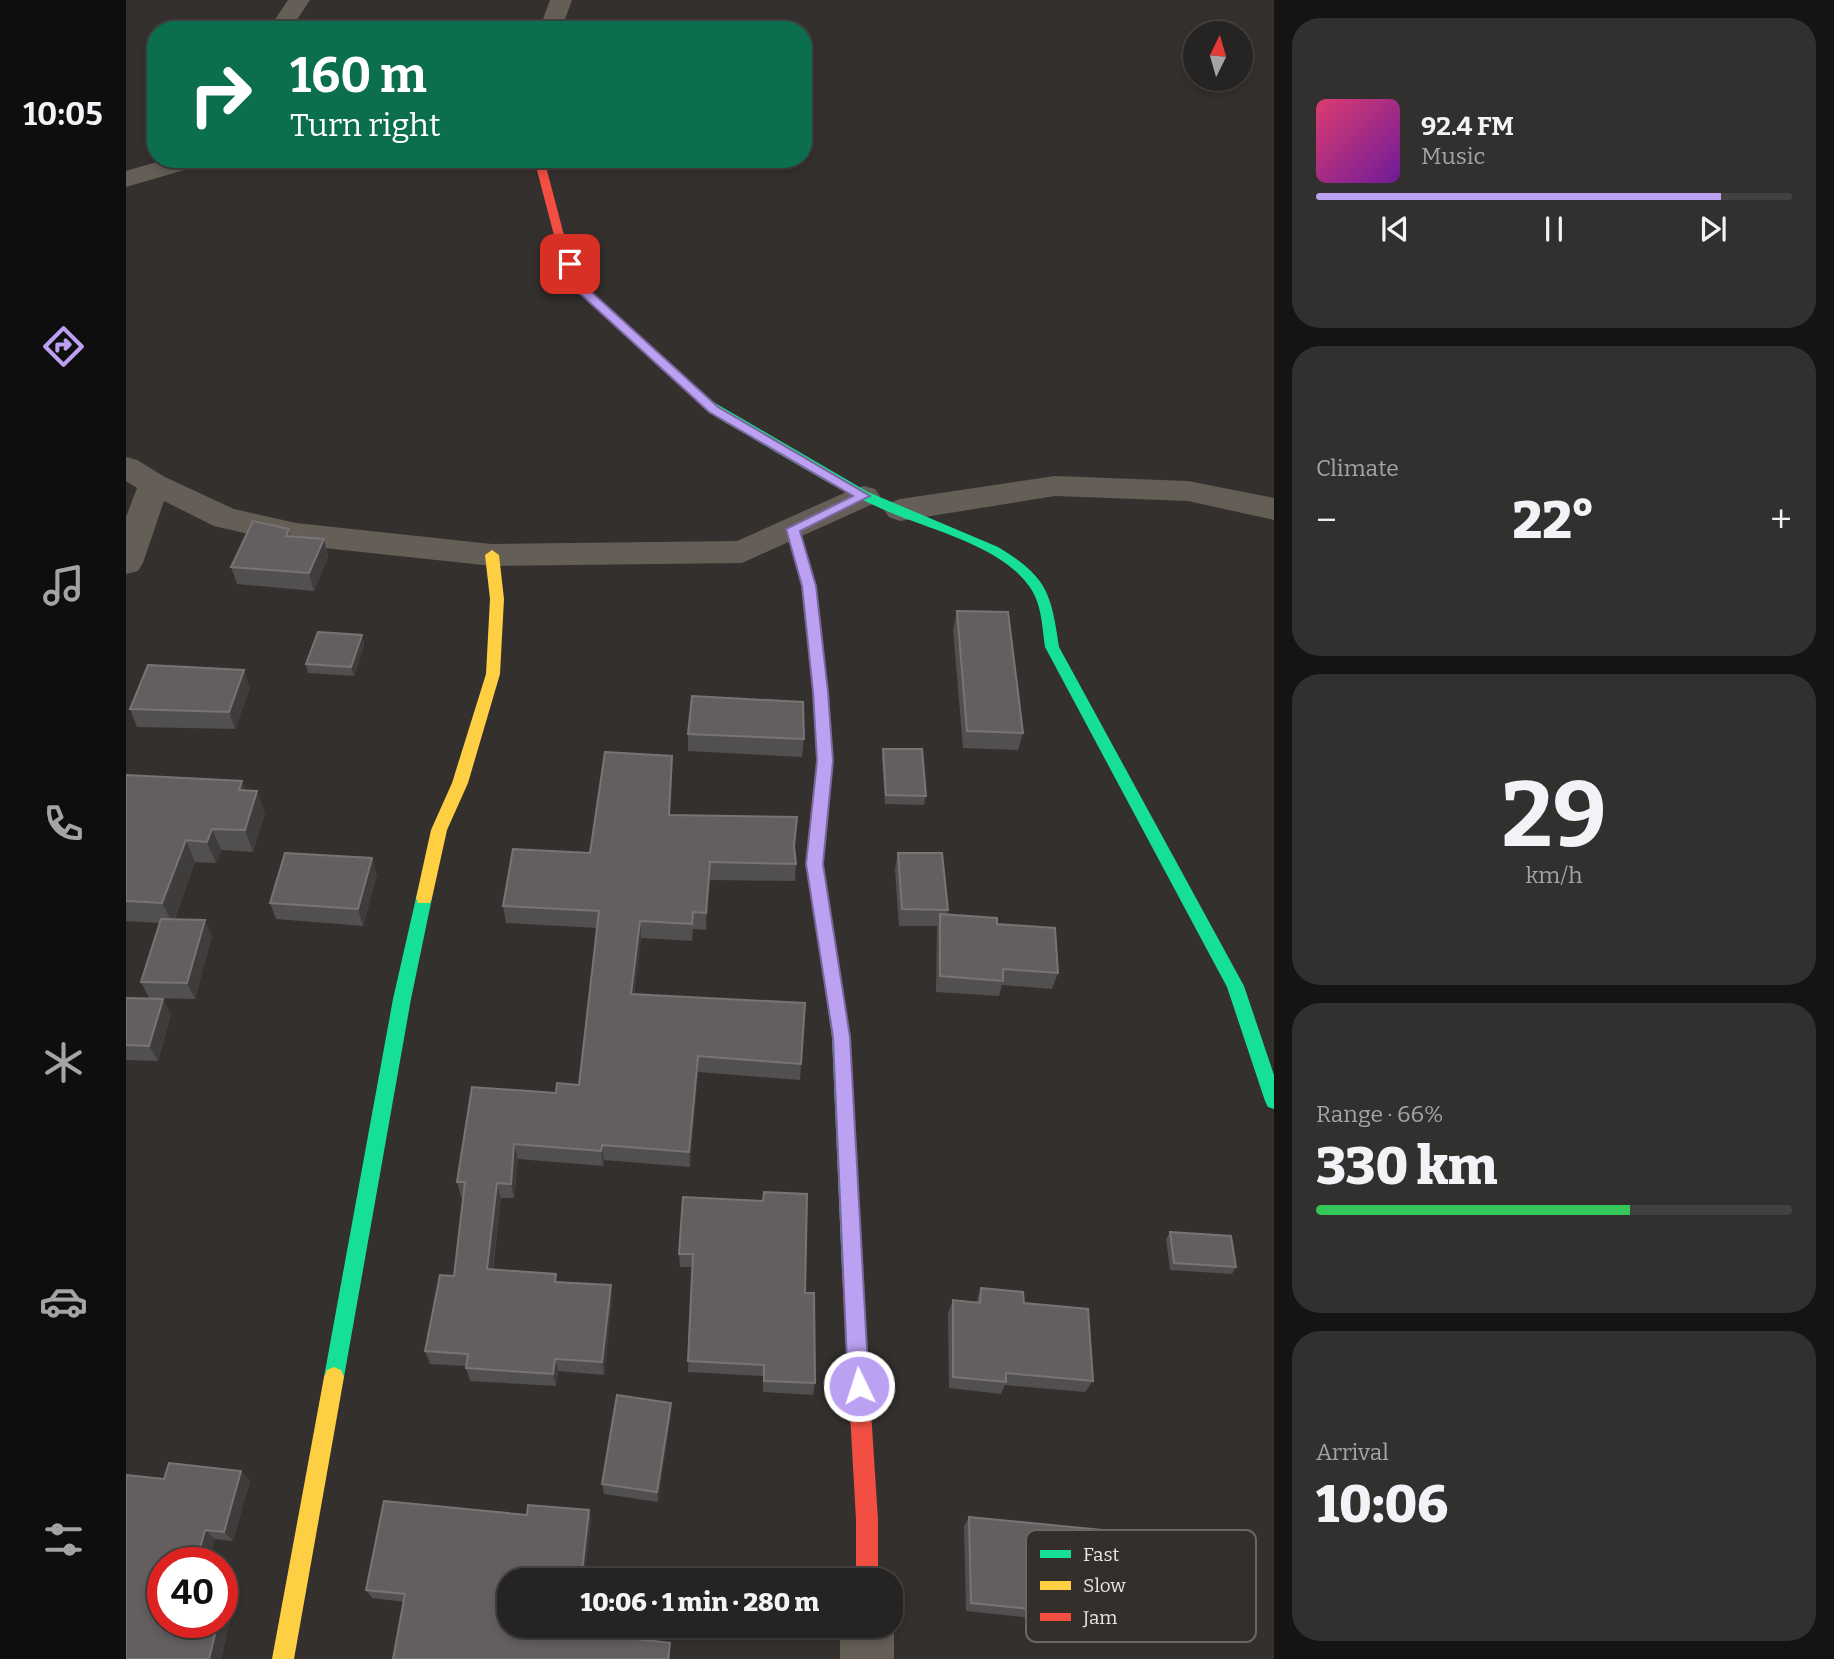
<!DOCTYPE html>
<meta charset="utf-8">
<style>
:root{--surface:#262422;--page:#32302f;--text:#f1f3f6;--muted:#a4a4a5;--line:#424140;--accent:#bca0f2}
body{margin:0;font-family:Bitter,serif;background:var(--page);color:var(--text);height:100vh;display:flex;flex-direction:column;font-size:26px;white-space:nowrap}
*{box-sizing:border-box;margin:0}
p{font-size:23px;color:var(--muted)}
.icon{flex:none;width:38px;height:38px;fill:none;stroke:currentColor;stroke-width:2;stroke-linecap:round;stroke-linejoin:round}
.map{position:relative;flex:1;overflow:hidden}
.side{display:flex;flex-direction:column;gap:18px;padding:18px;background:#151413;width:560px}
.side>*{flex:none}
.guide{position:absolute;left:21px;top:21px;width:665px;height:147px;border-radius:28px;box-shadow:0 4px 10px #0003,0 0 0 2px var(--line);background:#0b6e4f;color:#fff;overflow:hidden}
.needle{width:46px;rotate:5deg}
.tools{position:absolute;left:1057px;top:21px;display:grid;gap:14px}
.tools a{display:grid;place-items:center;width:70px;height:70px;border-radius:50%;background:var(--surface);box-shadow:0 4px 10px #0003,0 0 0 2px var(--line);font-size:35px}
.speed{position:absolute;left:21px;top:1547px;display:flex;gap:14px;font-size:35px;font-weight:700;text-align:center}
.speed>*{display:grid;place-content:center;width:91px;height:91px;border-radius:50%;background:var(--surface);box-shadow:0 4px 10px #0003,0 0 0 2px var(--line);line-height:1}
.speed .limit{border:10px solid #d22;background:#fff;color:#111}
.pin{position:absolute;display:grid;place-items:center;width:60px;height:60px;color:#fff;margin:-30px;border-radius:14px;box-shadow:0 4px 10px #0006}
.me{position:absolute;width:77px;margin:-38px;rotate:356deg;stroke-linejoin:round;filter:drop-shadow(0 0 5px #0008)}
.turn{display:flex;align-items:center;gap:24px;height:147px;padding:0 28px;font-size:32px}
.turn .icon{width:91px;height:91px;stroke-width:2.5}
.turn b{display:block;font-size:49px;line-height:60px}
.big{font-size:52px;font-weight:800;line-height:1.1}
.side .widget{flex:1;display:flex;flex-direction:column;justify-content:center;gap:10px;min-width:0;padding:0 24px;border-radius:28px;background:var(--page)}
.side .dial{align-items:center;gap:0}
.dial b{font-size:91px;line-height:1}
.song{display:flex;align-items:center;gap:21px}
.cover{width:84px;height:84px;border-radius:10px;background:linear-gradient(135deg,hsl(340 70% 55%),hsl(280 70% 35%))}
.played{height:7px;border-radius:4px;background:linear-gradient(90deg,var(--accent) 85%,var(--line) 85%)}
.keys{display:flex;justify-content:space-around;direction:ltr}
.heat{display:flex;justify-content:space-between;align-items:center;font-size:38px;direction:ltr}
.charge{height:10px;border-radius:5px;background:linear-gradient(90deg,#34c759 66%,var(--line) 0)}
.trip{position:absolute;left:371px;top:1568px;width:406px;height:70px;border-radius:28px;background:var(--surface);box-shadow:0 4px 10px #0003,0 0 0 2px var(--line);font-weight:800;line-height:70px;text-align:center}
main{display:flex;flex:1;min-height:0}
.menu{display:flex;flex-direction:column;width:126px;justify-content:space-around;align-items:center;background:#0f0e0e;color:var(--muted)}
.menu .icon{width:49px;height:49px}
.menu .on{color:var(--accent)}
.menu b{font-size:32px;color:var(--text)}
.map>svg:first-child{display:block}
.lines{fill:none;stroke-linecap:round;stroke-linejoin:round}
.street{fill:#645e56;fill-rule:evenodd}
.fast{fill:#16e098;fill-rule:evenodd}
.slow{fill:#ffcf43;fill-rule:evenodd}
.jam{fill:#f24e42;fill-rule:evenodd}
.wall{fill:#524f50}
.shaded-wall{fill:#3f3c3c}
.building{fill:#635f60;stroke:#787474;stroke-width:2}
.route{fill:#bca0f2;stroke:#7a689d;stroke-width:2}
.key{fill:#352f2c;stroke:#6b6663;stroke-width:2}
.key-label{font-size:19px;fill:#e9e5e2}
</style>
<main>
<nav class="menu">
<b>10:05</b>
<svg class="icon on" aria-label="directions" viewBox="0 0 24 24"><path d="M12 3l9 9-9 9-9-9zM9 14v-3h6M13 9l2 2-2 2"/></svg>
<svg class="icon" aria-label="music" viewBox="0 0 24 24"><path d="M9 18V5l10-2v13"/><circle cx="6" cy="18" r="3"/><circle cx="16" cy="16" r="3"/></svg>
<svg class="icon" aria-label="phone" viewBox="0 0 24 24"><path d="M5 4h4l2 5-3 2q2 4 5 5l2-3 5 2v4C11 20 4 13 5 4z"/></svg>
<svg class="icon" aria-label="climate" viewBox="0 0 24 24"><path d="M12 3v18M4 7l16 10M4 17L20 7"/></svg>
<svg class="icon" aria-label="car" viewBox="0 0 24 24"><path d="M5 17H2v-5l4-1 3-4h7l3 4 3 1v5h-3M9 17h6M6 11h13"/><circle cx="7" cy="17" r="2"/><circle cx="17" cy="17" r="2"/></svg>
<svg class="icon" aria-label="filters" viewBox="0 0 24 24"><path d="M4 7h16M4 17h16"/><circle cx="9" cy="7" r="2"/><circle cx="15" cy="17" r="2"/></svg>
</nav>
<div class="map">
<svg width="1148" height="1659" viewBox="0 0 1148 1659">
<rect width="100%" height="100%" fill="#33302e"/>
<g class="lines">
<path class="street" d="M 162,0 L 184,0 L 164,30 L 142,30 Z
M 424,0 L 446,0 L 435,30 L 413,30 Z
M 41,159 L 82,159 L 79,164 L 0,187 L 0,171 Z
M 0,457 L 11,460 L 39,477 L 108,509 L 170,523 L 366,544 L 611,541 L 727,489 L 738,486 L 749,489 L 754,496 L 749,503 L 616,563 L 366,566 L 170,545 L 88,526 L 38,501 L 17,563 L 12,571 L 0,574 L 0,517 L 11,488 L 0,481 Z
M 929,476 L 1062,481 L 1148,498 L 1148,520 L 1062,501 L 929,496 L 774,521 L 763,517 L 758,510 L 763,503 L 774,499 Z
M 765,1618 L 768,1626 L 768,1659 L 714,1659 L 714,1626 L 765,1626 Z"/>
<path class="fast" d="M 577,396 L 742,492 L 872,547 C 921,577 925,592 933,647 L 1118,986 L 1148,1075 L 1148,1109 L 1142,1107 L 1139,1101 L 1101,987 L 919,647 C 916,627 916,603 903,586 C 877,549 814,532 773,516 C 722,496 675,467 628,439 C 609,427 585,417 571,400 Z
M 667,525 L 674,529 L 690,586 L 702,692 L 707,761 L 697,864 L 724,1037 L 736,1271 L 733,1278 L 726,1280 L 719,1278 L 716,1271 L 706,1037 L 681,864 L 691,761 L 688,692 L 676,586 L 660,529 Z
M 298,891 L 304,893 L 306,898 L 285,999 L 218,1377 L 215,1384 L 208,1387 L 201,1384 L 198,1377 L 267,999 L 290,898 L 292,893 Z"/>
<path class="slow" d="M 366,550 L 373,555 L 378,599 L 374,674 L 342,783 L 321,830 L 306,898 L 304,903 L 292,903 L 290,898 L 305,830 L 326,783 L 360,674 L 364,599 L 359,555 Z
M 208,1367 L 215,1370 L 218,1377 L 168,1659 L 146,1659 L 198,1377 L 201,1370 Z"/>
<path class="jam" d="M 408,159 L 418,159 L 439,239 L 460,288 L 581,397 L 581,403 L 573,403 L 449,289 L 429,239 Z
M 726,1262 L 733,1264 L 736,1271 L 752,1520 L 752,1580 L 730,1580 L 730,1520 L 716,1271 L 719,1264 Z"/>
</g>
<path class="wall" d="M 163,529 L 165,536 L 198,539 L 202,557 L 188,591 L 111,584 L 105,567 Z
M 831,611 L 897,733 L 892,750 L 837,748 L 827,629 Z
M 236,635 L 238,645 L 228,676 L 182,673 L 180,664 Z
M 124,688 L 109,729 L 11,727 L 4,709 Z
M 562,734 L 678,739 L 676,757 L 562,751 Z
M 757,749 L 800,796 L 798,805 L 759,804 L 756,758 Z
M 546,774 L 544,815 L 668,848 L 670,864 L 669,881 L 584,880 L 580,930 L 567,929 L 566,941 L 515,938 L 508,994 L 675,1064 L 674,1080 L 572,1072 L 564,1167 L 478,1160 L 477,1166 L 392,1159 L 388,1198 L 375,1198 L 367,1270 L 432,1282 L 486,1299 L 478,1375 L 432,1371 L 430,1386 L 344,1381 L 340,1368 L 340,1366 L 304,1364 L 299,1351 L 328,1276 L 338,1197 L 335,1197 L 331,1182 L 430,1093 L 453,1085 L 471,928 L 380,923 L 377,906 L 464,853 Z
M 0,775 L 119,790 L 139,813 L 127,852 L 95,850 L 90,863 L 69,862 L 49,919 L 86,936 L 69,999 L 23,998 L 15,982 L 33,923 L 0,921 Z
M 772,853 L 822,910 L 821,914 L 871,924 L 932,973 L 926,989 L 876,985 L 873,996 L 810,992 L 811,926 L 773,926 L 769,869 Z
M 251,875 L 237,926 L 150,919 L 144,903 Z
M 0,998 L 45,1014 L 32,1061 L 0,1060 Z
M 557,1197 L 679,1293 L 689,1383 L 687,1395 L 637,1392 L 637,1376 L 562,1372 L 566,1267 L 554,1267 L 553,1254 Z
M 1044,1232 L 1110,1267 L 1106,1274 L 1044,1270 L 1040,1239 Z
M 855,1288 L 898,1303 L 967,1381 L 959,1392 L 879,1385 L 875,1394 L 823,1388 L 822,1313 L 827,1300 L 850,1303 Z
M 545,1414 L 532,1502 L 478,1494 L 476,1484 Z
M 38,1479 L 124,1481 L 107,1541 L 89,1539 L 37,1622 L 107,1609 L 95,1659 L 0,1659 Z
M 463,1510 L 465,1519 L 452,1632 L 544,1643 L 544,1659 L 267,1659 L 278,1602 L 246,1598 L 240,1590 L 401,1515 Z
M 843,1517 L 982,1617 L 973,1625 L 840,1611 L 838,1526 Z"/>
<path class="shaded-wall" d="M 198,539 L 202,557 L 188,591 L 183,573 Z
M 236,635 L 238,645 L 228,676 L 225,667 Z
M 118,670 L 124,688 L 109,729 L 103,712 Z
M 546,756 L 546,774 L 543,832 L 543,815 Z
M 116,781 L 124,803 L 113,790 Z
M 131,791 L 139,813 L 127,852 L 119,830 Z
M 86,829 L 95,850 L 90,863 L 81,842 Z
M 60,840 L 69,862 L 47,924 L 36,903 Z
M 246,858 L 251,875 L 237,926 L 232,909 Z
M 584,862 L 584,880 L 580,930 L 580,913 Z
M 79,920 L 86,936 L 69,999 L 61,983 Z
M 514,921 L 515,938 L 506,1011 L 505,994 Z
M 37,999 L 45,1014 L 32,1061 L 23,1046 Z
M 572,1056 L 572,1072 L 564,1167 L 563,1152 Z
M 388,1144 L 392,1159 L 388,1198 L 385,1184 Z
M 476,1145 L 478,1160 L 477,1166 L 475,1151 Z
M 371,1183 L 375,1198 L 365,1283 L 361,1269 Z
M 485,1285 L 486,1299 L 478,1375 L 476,1362 Z
M 429,1359 L 432,1371 L 430,1386 L 427,1374 Z
M 545,1403 L 545,1414 L 532,1502 L 531,1492 Z
M 115,1471 L 124,1481 L 107,1541 L 98,1532 Z
M 463,1510 L 465,1519 L 458,1580 L 455,1580 Z
M 79,1530 L 89,1539 L 82,1563 L 70,1563 Z
M 98,1601 L 107,1609 L 95,1659 L 83,1659 L 92,1622 L 96,1622 L 96,1606 Z
M 450,1626 L 453,1626 L 451,1639 L 449,1632 Z"/>
<path class="building" d="M 127,521 L 163,529 L 160,536 L 198,539 L 183,573 L 105,567 Z
M 831,611 L 882,612 L 897,733 L 841,731 Z
M 192,632 L 236,635 L 225,667 L 180,664 Z
M 22,665 L 118,670 L 103,712 L 4,709 Z
M 566,696 L 677,702 L 678,739 L 562,734 Z
M 757,749 L 796,749 L 800,796 L 760,795 Z
M 479,752 L 546,756 L 543,815 L 671,817 L 668,846 L 670,864 L 584,862 L 580,913 L 567,912 L 566,924 L 514,921 L 505,994 L 679,1003 L 675,1064 L 572,1056 L 563,1152 L 476,1145 L 475,1151 L 388,1144 L 385,1184 L 371,1183 L 361,1269 L 430,1274 L 429,1282 L 485,1285 L 476,1362 L 429,1359 L 427,1374 L 340,1368 L 342,1354 L 299,1351 L 314,1275 L 328,1276 L 339,1182 L 331,1182 L 346,1087 L 430,1093 L 431,1083 L 453,1085 L 473,911 L 377,906 L 387,849 L 464,853 Z
M 0,775 L 116,781 L 113,790 L 131,791 L 119,830 L 86,829 L 81,842 L 60,840 L 36,903 L 0,901 Z
M 159,853 L 246,858 L 232,909 L 144,903 Z
M 772,853 L 816,853 L 822,910 L 776,909 Z
M 814,914 L 871,918 L 871,924 L 929,928 L 932,973 L 877,969 L 877,981 L 814,976 Z
M 35,919 L 79,920 L 61,983 L 15,982 Z
M 0,998 L 37,999 L 23,1046 L 0,1045 Z
M 638,1192 L 681,1194 L 679,1293 L 688,1293 L 689,1383 L 638,1381 L 638,1365 L 562,1361 L 567,1254 L 553,1254 L 557,1197 L 637,1201 Z
M 1044,1232 L 1105,1236 L 1110,1267 L 1048,1263 Z
M 855,1288 L 897,1292 L 898,1303 L 962,1309 L 967,1381 L 880,1373 L 880,1382 L 827,1377 L 827,1300 L 854,1303 Z
M 491,1395 L 545,1403 L 531,1492 L 476,1484 Z
M 43,1463 L 115,1471 L 98,1532 L 79,1530 L 70,1563 L 37,1563 L 37,1622 L 92,1622 L 83,1659 L 0,1659 L 0,1475 L 38,1479 Z
M 258,1501 L 401,1515 L 402,1505 L 463,1510 L 455,1580 L 383,1580 L 383,1626 L 450,1626 L 449,1632 L 544,1643 L 542,1659 L 267,1659 L 279,1594 L 240,1590 Z
M 843,1517 L 976,1530 L 982,1617 L 845,1603 Z"/>
<path class="route" d="M 440,261 L 448,261 L 460,287 L 592,407 L 744,496 L 674,531 L 690,586 L 702,692 L 707,761 L 697,864 L 724,1037 L 743,1386 L 740,1393 L 733,1396 L 725,1393 L 722,1386 L 707,1037 L 680,864 L 691,761 L 687,692 L 676,586 L 660,529 L 727,496 L 583,412 L 451,291 L 439,264 Z"/>
<rect x="900" y="1530" width="230" height="112" rx="10" class="key"/>
<rect x="914" y="1550" width="31" height="8" fill="#16e098"/>
<rect x="914" y="1581" width="31" height="9" fill="#ffcf43"/>
<rect x="914" y="1613" width="31" height="8" fill="#f24e42"/>
<g class="key-label">
<text x="957" y="1561">Fast</text>
<text x="957" y="1592">Slow</text>
<text x="957" y="1624">Jam</text>
</g>
</svg>
<div class="tools">
<a><svg class="needle" viewBox="-14 -14 28 28"><path d="M0-13l5 13h-10z" fill="#e53935"/><path d="M0 13l5-13h-10z" fill="#a4a4a5"/></svg></a>
</div>
<div class="speed"><div class="limit">40</div></div>
<div class="pin" style="left:444px;top:264px;background:#d93025"><svg class="icon" aria-label="arrive" viewBox="0 0 24 24"><path d="M6 21V4h12l-3 4 3 4H6"/></svg></div>
<svg class="me" style="left:733px;top:1386px" viewBox="-20 -20 40 40"><circle r="17" fill="#bca0f2" stroke="#fff" stroke-width="3"/><path d="M0-11L8 9 0 5-8 9z" fill="#fff"/></svg>
<div class="trip">10:06 · 1 min · 280 m</div>
<div class="guide">
<div class="turn"><svg class="icon" aria-label="right" viewBox="0 0 24 24"><path d="M7 20v-9h11M14 6l5 5-5 5"/></svg><div><b>160 m</b>Turn right</div></div>
</div>
</div>
<section class="side">
<div class="widget">
<div class="song"><i class="cover"></i><div><b>92.4 FM</b><p>Music</p></div></div>
<div class="played"></div>
<div class="keys"><svg class="icon" aria-label="previous" viewBox="0 0 24 24"><path d="M18 5L8 12l10 7zM5 5v14"/></svg><svg class="icon" aria-label="pause" viewBox="0 0 24 24"><path d="M8 5v14M16 5v14"/></svg><svg class="icon" aria-label="next" viewBox="0 0 24 24"><path d="M6 5l10 7-10 7zM19 5v14"/></svg></div>
</div>
<div class="widget"><p>Climate</p>
<div class="heat"><a>−</a><b class="big">22°</b><a>+</a></div>
</div>
<div class="widget dial"><b>29</b><p>km/h</p></div>
<div class="widget"><p>Range · 66%</p><b class="big">330 km</b><div class="charge"></div></div>
<div class="widget"><p>Arrival</p><b class="big">10:06</b></div>
</section>
</main>
